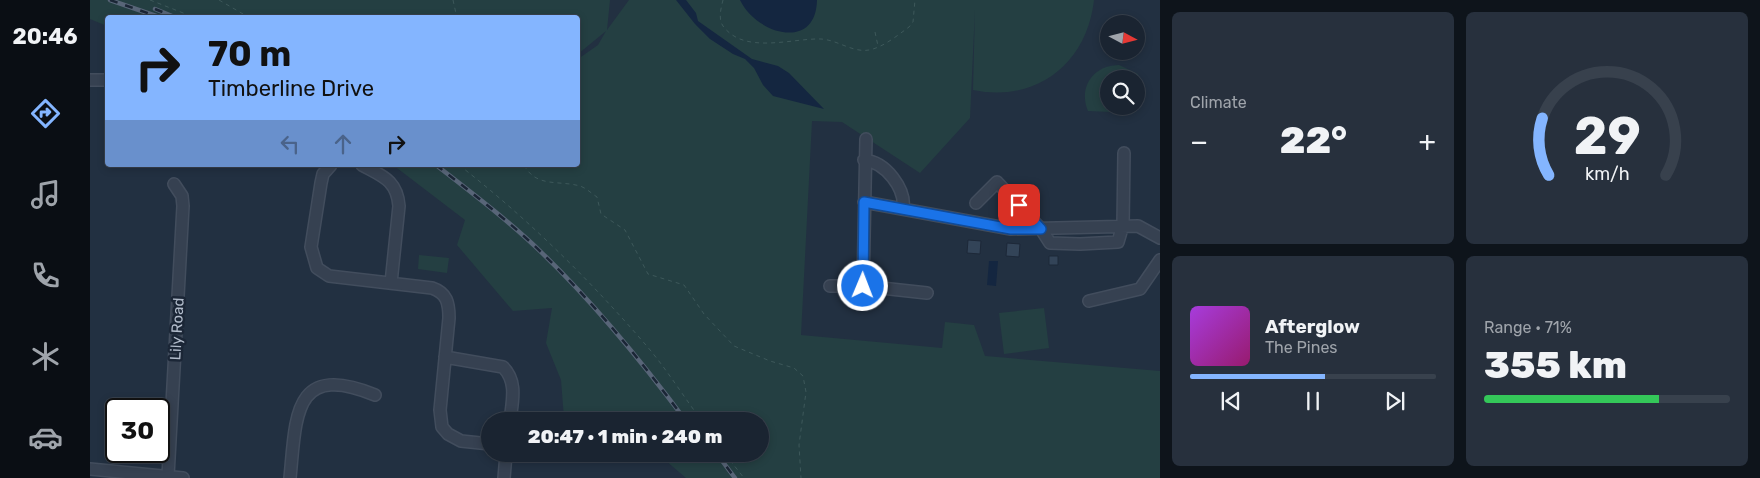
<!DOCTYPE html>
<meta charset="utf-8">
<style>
:root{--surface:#1a2431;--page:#27303d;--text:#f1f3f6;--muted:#9fa4ab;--line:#38414d;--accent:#84b5ff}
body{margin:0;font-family:Rubik,sans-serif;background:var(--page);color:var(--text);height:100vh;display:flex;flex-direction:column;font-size:19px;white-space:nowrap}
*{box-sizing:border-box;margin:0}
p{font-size:16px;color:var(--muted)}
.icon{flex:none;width:28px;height:28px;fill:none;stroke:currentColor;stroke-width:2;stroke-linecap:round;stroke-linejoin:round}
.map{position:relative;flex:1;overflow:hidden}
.panel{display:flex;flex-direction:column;gap:12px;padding:12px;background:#0e141b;width:600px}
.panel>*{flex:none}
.guide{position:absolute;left:15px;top:15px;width:475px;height:152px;border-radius:5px;box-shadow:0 2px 8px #0003,0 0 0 1px var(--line);background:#84b5ff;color:#111;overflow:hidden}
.needle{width:32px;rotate:97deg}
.buttons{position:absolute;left:1010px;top:15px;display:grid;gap:10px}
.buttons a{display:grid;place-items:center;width:45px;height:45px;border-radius:50%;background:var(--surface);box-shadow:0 2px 8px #0003,0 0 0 1px var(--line);font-size:25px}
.speed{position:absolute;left:15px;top:398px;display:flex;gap:10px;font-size:25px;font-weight:700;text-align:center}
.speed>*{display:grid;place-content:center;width:65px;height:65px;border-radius:50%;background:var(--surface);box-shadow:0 2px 8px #0003,0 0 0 1px var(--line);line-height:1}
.speed .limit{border:2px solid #111;border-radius:8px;background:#fff;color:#111}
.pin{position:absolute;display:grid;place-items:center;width:42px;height:42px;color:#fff;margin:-21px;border-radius:10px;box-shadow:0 2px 8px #0006}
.me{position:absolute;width:55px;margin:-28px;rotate:1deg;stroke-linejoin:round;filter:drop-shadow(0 0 4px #0008)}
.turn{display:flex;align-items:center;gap:18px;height:105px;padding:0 20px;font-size:22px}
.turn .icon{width:65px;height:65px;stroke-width:2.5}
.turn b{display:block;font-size:35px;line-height:42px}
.lanes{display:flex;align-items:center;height:48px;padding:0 20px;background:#0003;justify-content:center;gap:25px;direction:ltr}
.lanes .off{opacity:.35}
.big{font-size:38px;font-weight:800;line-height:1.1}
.panel .tile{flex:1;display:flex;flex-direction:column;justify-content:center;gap:8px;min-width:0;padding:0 18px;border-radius:8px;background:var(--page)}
.panel .dial{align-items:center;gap:0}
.dial svg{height:130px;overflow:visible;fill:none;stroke:var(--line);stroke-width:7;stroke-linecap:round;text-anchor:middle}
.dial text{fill:var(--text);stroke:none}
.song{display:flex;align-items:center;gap:15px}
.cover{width:60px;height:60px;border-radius:8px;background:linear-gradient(135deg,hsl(280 70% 55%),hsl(320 70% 35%))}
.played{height:5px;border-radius:2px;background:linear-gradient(90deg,var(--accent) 55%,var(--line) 55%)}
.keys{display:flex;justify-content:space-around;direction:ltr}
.heat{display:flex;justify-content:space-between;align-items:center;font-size:28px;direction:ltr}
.charge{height:8px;border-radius:4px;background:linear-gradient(90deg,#34c759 71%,var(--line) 0)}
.panel .tiles{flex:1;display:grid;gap:12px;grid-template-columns:repeat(2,1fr)}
.trip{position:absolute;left:391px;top:412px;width:288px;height:50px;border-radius:25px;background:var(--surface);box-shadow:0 2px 8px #0003,0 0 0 1px var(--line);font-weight:800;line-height:50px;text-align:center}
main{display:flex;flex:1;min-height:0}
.tabs{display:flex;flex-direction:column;width:90px;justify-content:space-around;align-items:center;background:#0a0e14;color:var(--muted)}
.tabs .icon{width:35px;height:35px}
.tabs .selected{color:var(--accent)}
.tabs b{font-size:22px;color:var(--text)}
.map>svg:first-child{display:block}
.green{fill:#243f42}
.water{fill:#142640}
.building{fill:#334458;stroke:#1d2838}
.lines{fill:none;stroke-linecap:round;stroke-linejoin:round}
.minor-casing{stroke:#424d5d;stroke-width:14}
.path{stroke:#3d585a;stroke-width:1;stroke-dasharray:4 4;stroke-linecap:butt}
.minor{stroke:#364151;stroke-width:11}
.rail-casing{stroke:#586578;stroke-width:4.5}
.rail{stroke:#1b2636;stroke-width:2.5;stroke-dasharray:8;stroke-linecap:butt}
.route-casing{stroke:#114b97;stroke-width:12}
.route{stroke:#1a73e8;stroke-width:9}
.labels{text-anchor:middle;stroke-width:5;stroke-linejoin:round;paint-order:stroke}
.street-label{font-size:15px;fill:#b2bccb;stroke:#1b2636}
</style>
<main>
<nav class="tabs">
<b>20:46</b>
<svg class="icon selected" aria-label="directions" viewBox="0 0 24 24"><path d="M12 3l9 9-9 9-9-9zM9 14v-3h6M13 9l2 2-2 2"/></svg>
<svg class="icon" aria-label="music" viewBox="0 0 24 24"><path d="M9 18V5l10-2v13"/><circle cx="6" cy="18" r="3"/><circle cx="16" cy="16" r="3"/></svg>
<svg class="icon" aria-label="phone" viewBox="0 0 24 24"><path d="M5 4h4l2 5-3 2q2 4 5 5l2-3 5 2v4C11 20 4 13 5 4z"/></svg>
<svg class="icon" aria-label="climate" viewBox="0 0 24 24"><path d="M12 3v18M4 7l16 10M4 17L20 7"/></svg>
<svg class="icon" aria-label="car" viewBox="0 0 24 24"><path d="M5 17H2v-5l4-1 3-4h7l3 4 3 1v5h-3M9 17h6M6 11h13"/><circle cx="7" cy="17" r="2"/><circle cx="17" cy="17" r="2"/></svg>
</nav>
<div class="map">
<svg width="1070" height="478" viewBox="0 0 1070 478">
<rect width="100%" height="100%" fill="#223041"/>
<path class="green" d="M 0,0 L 520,0 L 517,30 L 539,0 L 1004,0 C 997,64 946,103 883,90 L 885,9 L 880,118 L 830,173 L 752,122 L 722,121 L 711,335 L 852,348 L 855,322 L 884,325 L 895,356 L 1070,371 L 1070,478 L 596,478 L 568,454 L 670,454 L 670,421 L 538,421 L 474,418 L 471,380 L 456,343 L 462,308 L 423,311 L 367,245 L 375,220 L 303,165 L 488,165 L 488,59 L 508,45 L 516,31 L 488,54 L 488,18 L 18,18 L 17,26 L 0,19 Z
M 1029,65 L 1048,74 L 1046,90 L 1046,79 L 1019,79 L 1019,106 L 1045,106 L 1044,113 L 998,111 C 988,88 1003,65 1029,65 Z
M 329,255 L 359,258 L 357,273 L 328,269 Z
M 954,308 L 959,348 L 914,354 L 909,313 Z"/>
<path class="water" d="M 586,0 L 596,0 L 606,13 L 608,21 L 662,59 L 688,66 L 699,73 L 734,109 L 683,96 L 673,85 L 664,68 L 655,59 L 643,54 L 620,39 L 605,24 Z
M 650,0 L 727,0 C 726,52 666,34 650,0 Z
M 899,261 L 908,261 L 906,286 L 897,285 Z"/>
<path class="building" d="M 878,240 L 891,241 L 890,254 L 877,253 Z
M 917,243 L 930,244 L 929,257 L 916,256 Z
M 959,256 L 968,256 L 968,265 L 959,265 Z"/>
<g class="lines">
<defs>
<path id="minor" d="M 0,80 L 18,80
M 774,160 C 796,162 816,189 813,209
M 241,165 L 233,174 L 231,183 L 221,247 L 227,268 L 239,276 L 342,288 C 357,293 359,303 359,318 L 350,410 L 352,427 L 358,434 L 371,441 L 400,444
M 272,165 C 292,176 307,180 309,206 L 301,283
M 774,202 L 921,229 L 1048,226 L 1070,238
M 886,203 L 907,182 L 951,229 L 960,243 L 990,244 L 1028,242 L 1033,225 L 1034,153
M 740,286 L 773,286 L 837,293
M 773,286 L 776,139
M 999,301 L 1050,289 L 1070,260
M 355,357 L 413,367 C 428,382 422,402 420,421
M 0,469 L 93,478
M 78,476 L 93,206 L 92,196 L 84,184
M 200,478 C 206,417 203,361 285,395
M 414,478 L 416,454"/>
</defs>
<use href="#minor" class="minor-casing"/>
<path class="path" d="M 60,0 L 106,18
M 129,0 L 160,18
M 363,0 L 367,18
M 633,0 C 631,8 628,19 633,26 C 654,55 702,38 731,39 C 749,40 765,55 783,49 C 796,45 808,35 819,27 L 823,22 L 825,0
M 785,32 L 788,46
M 369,165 C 437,218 499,279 555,344 C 576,368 593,396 612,421
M 434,165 C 446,188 469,180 490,186 C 496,188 501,193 507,197 L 511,214 L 535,230 L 558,274 L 594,285 L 614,314 L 644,346 L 680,361 L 704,368 L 713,376 L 716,392 L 709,445 L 711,478
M 635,454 L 654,478"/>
<use href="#minor" class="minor"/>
<defs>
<path id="rail" d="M 20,0 L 72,18
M 65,9 L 87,18
M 346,165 C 382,193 419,221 452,253 C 505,304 552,362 596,421
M 627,454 L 645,478"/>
</defs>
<use href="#rail" class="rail-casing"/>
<use href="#rail" class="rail"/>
</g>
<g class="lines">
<defs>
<path id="route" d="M 773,286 L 774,202 L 921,229 L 951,229 L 929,205"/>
</defs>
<use href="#route" class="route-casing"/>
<use href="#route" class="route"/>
</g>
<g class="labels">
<g class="street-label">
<text transform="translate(87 329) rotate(-87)" y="5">Lily Road</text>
</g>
</g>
</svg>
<div class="buttons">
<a><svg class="needle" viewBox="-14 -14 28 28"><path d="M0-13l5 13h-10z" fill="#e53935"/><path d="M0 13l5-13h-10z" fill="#9fa4ab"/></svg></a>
<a><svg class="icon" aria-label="search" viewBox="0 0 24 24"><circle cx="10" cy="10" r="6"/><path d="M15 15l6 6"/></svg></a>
</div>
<div class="speed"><div class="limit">30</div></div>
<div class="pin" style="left:929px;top:205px;background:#d93025"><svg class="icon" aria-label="arrive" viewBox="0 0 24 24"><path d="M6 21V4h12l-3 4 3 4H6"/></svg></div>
<svg class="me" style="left:773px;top:286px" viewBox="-20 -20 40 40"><circle r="17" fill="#1a73e8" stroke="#fff" stroke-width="3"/><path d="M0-11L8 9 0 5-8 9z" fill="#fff"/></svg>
<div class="trip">20:47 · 1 min · 240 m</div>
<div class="guide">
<div class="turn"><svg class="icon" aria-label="right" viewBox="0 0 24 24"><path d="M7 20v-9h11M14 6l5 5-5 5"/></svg><div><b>70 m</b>Timberline Drive</div></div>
<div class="lanes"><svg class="icon off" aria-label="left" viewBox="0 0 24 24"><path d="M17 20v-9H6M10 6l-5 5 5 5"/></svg><svg class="icon off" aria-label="ahead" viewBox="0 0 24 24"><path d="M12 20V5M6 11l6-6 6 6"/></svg><svg class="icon" aria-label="right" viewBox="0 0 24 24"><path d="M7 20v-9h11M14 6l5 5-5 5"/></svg></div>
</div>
</div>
<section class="panel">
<div class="tiles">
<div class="tile"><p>Climate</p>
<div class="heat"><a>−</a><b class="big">22°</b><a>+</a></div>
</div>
<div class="tile dial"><svg viewBox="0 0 100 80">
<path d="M14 69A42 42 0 1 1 86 69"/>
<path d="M14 69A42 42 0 0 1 10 34" stroke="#84b5ff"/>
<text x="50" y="56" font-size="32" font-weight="700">29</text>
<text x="50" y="72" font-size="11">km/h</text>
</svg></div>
<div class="tile">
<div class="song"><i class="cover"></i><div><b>Afterglow</b><p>The Pines</p></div></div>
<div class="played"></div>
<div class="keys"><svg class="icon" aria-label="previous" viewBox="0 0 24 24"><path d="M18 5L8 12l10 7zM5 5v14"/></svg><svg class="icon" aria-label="pause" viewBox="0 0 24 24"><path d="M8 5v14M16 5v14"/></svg><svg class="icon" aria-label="next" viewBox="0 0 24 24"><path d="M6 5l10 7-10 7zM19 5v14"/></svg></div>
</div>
<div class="tile"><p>Range · 71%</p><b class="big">355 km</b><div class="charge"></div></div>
</div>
</section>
</main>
